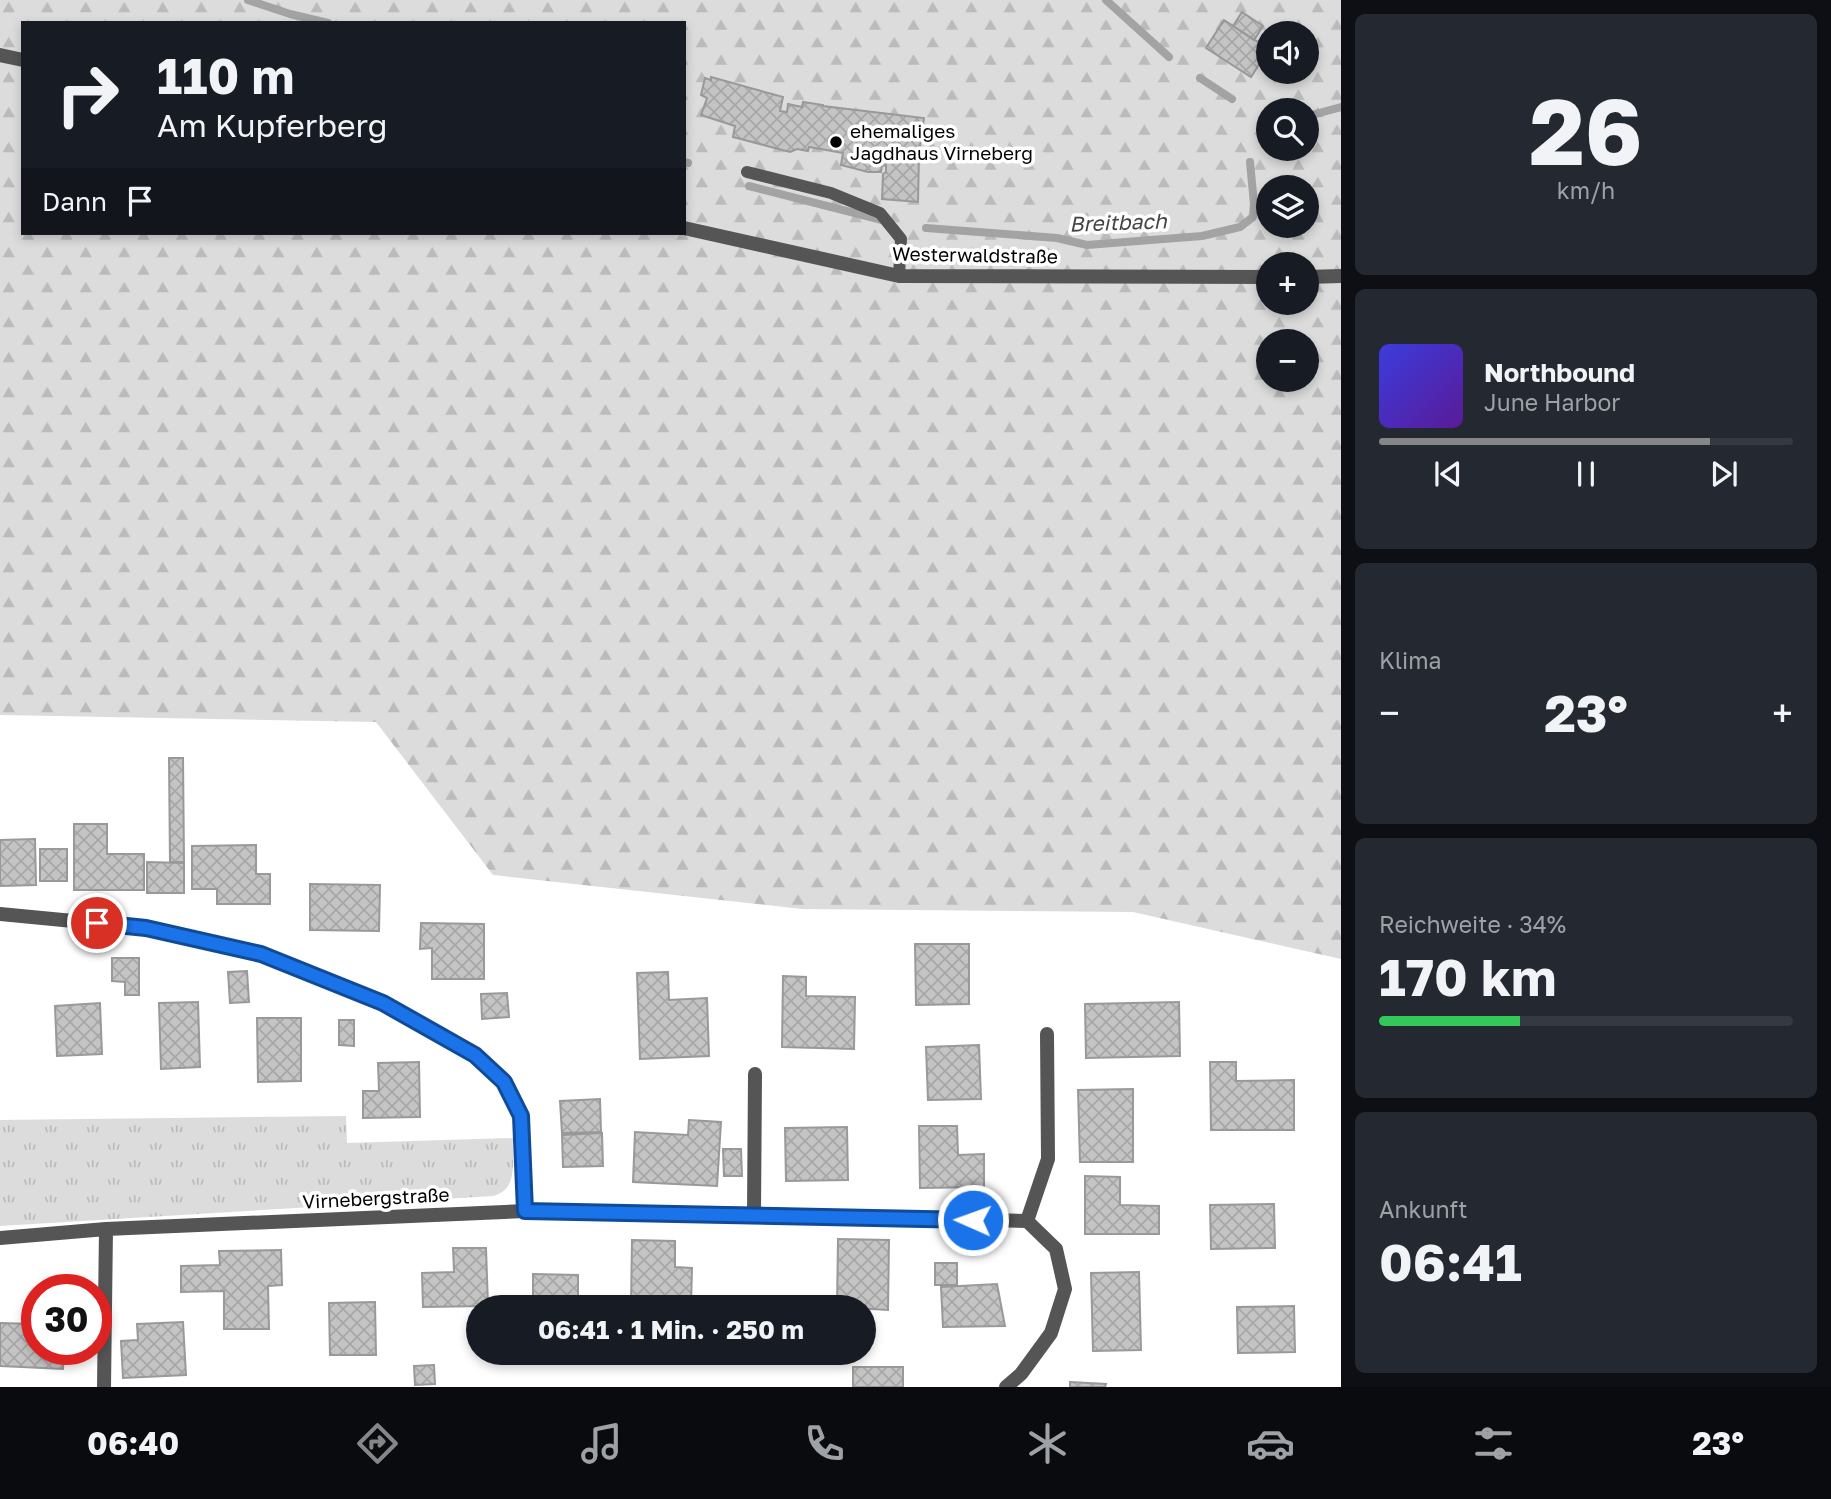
<!DOCTYPE html>
<html lang="de">
<meta charset="utf-8">
<style>
:root{--surface:#171b24;--page:#242831;--text:#f1f3f6;--muted:#9ea1a6;--line:#363941;--accent:#858687}
body{margin:0;font-family:"Golos Text",sans-serif;background:var(--page);color:var(--text);height:100vh;display:flex;flex-direction:column;font-size:26px;white-space:nowrap}
*{box-sizing:border-box;margin:0}
p{font-size:23px;color:var(--muted)}
.icon{flex:none;width:38px;height:38px;fill:none;stroke:currentColor;stroke-width:2;stroke-linecap:round;stroke-linejoin:round}
.map{position:relative;flex:1;overflow:hidden}
.side{display:flex;flex-direction:column;gap:14px;padding:14px;background:#0d0f14;width:490px}
.side>*{flex:none}
.hud{position:absolute;left:21px;top:21px;width:665px;height:214px;border-radius:0px;box-shadow:0 4px 10px #0003;background:#171b24;color:var(--text);overflow:hidden}
.fabs{position:absolute;left:1256px;top:21px;display:grid;gap:14px}
.fabs a{display:grid;place-items:center;width:63px;height:63px;border-radius:50%;background:var(--surface);box-shadow:0 4px 10px #0003;font-size:35px}
.speed{position:absolute;left:21px;top:1274px;display:flex;gap:14px;font-size:35px;font-weight:700;text-align:center}
.speed>*{display:grid;place-content:center;width:91px;height:91px;border-radius:50%;background:var(--surface);box-shadow:0 4px 10px #0003;line-height:1}
.speed .limit{border:10px solid #d22;background:#fff;color:#111}
.pin{position:absolute;display:grid;place-items:center;width:60px;height:60px;color:#fff;margin:-30px;border:4px solid #fff;border-radius:50%;box-shadow:0 2px 7px #0007}
.me{position:absolute;width:77px;margin:-38px;rotate:272deg;stroke-linejoin:round;filter:drop-shadow(0 0 5px #0008)}
.turn{display:flex;align-items:center;gap:24px;height:147px;padding:0 21px;font-size:32px}
.turn .icon{width:91px;height:91px;stroke-width:2.5}
.turn b{display:block;font-size:49px;line-height:60px}
.then{display:flex;align-items:center;height:66px;padding:0 21px;background:#0003;gap:14px;font-size:26px}
.big{font-size:52px;font-weight:700;line-height:1.1}
.side .card{flex:1;display:flex;flex-direction:column;justify-content:center;gap:10px;min-width:0;padding:0 24px;border-radius:10px;background:var(--page)}
.side .dial{align-items:center;gap:0}
.dial b{font-size:91px;line-height:1}
.song{display:flex;align-items:center;gap:21px}
.cover{width:84px;height:84px;border-radius:10px;background:linear-gradient(135deg,hsl(240 70% 55%),hsl(270 70% 35%))}
.played{height:7px;border-radius:4px;background:linear-gradient(90deg,var(--accent) 80%,var(--line) 80%)}
.keys{display:flex;justify-content:space-around;direction:ltr}
.heat{display:flex;justify-content:space-between;align-items:center;font-size:38px;direction:ltr}
.charge{height:10px;border-radius:5px;background:linear-gradient(90deg,#34c759 34%,var(--line) 0)}
.trip{position:absolute;left:466px;top:1295px;width:410px;height:70px;border-radius:35px;background:var(--surface);box-shadow:0 4px 10px #0003;font-weight:700;line-height:70px;text-align:center}
.tab-bar{display:flex;height:112px;justify-content:space-around;align-items:center;background:#090b0e;color:var(--muted)}
.tab-bar .icon{width:49px;height:49px}
.tab-bar .active{color:var(--accent)}
.tab-bar b{font-size:32px;color:var(--text)}
main{display:flex;flex:1;min-height:0}
.map>svg:first-child{display:block}
.grass{fill:url(#grass-tufts)}
.forest{fill:url(#forest-firs);fill-rule:evenodd}
.lines{fill:none;stroke-linecap:round;stroke-linejoin:round}
.stream{stroke:#a3a3a3;stroke-width:8}
.building{fill:url(#building-cross-hatch);stroke:#999;stroke-width:2}
.lane{stroke:#555;stroke-width:12}
.street{stroke:#555;stroke-width:14}
.route-casing{stroke:#114b97;stroke-width:18}
.route{stroke:#1a73e8;stroke-width:12}
.poi-dot{fill:#000;stroke:#fff;stroke-width:2.5}
.labels{text-anchor:middle;stroke-width:7;stroke-linejoin:round;paint-order:stroke}
.poi-label{font-size:19px;fill:#000;stroke:#fff;text-anchor:start}
.street-label{font-size:19px;fill:#000;stroke:#fff}
.water-label{font-size:21px;font-style:italic;fill:#444;stroke:#fff}
</style>
<main>
<div class="map">
<svg width="1341" height="1387" viewBox="0 0 1341 1387">
<defs>
<pattern id="grass-tufts" width="24" height="20" patternUnits="userSpaceOnUse" patternTransform="scale(1.75)"><rect width="24" height="20" fill="#dcdcdc"/><path d="M3 7l-1-3M5 7V3M7 7l1-3M15 17l-1-3M17 17v-4M19 17l1-3" fill="none" stroke="#bbb"/></pattern>
<pattern id="forest-firs" width="22" height="20" patternUnits="userSpaceOnUse" patternTransform="scale(1.75)"><rect width="22" height="20" fill="#dcdcdc"/><path d="M5 1l3.5 6h-7zM16 11l3.5 6h-7z" fill="#bbb"/></pattern>
<pattern id="building-cross-hatch" width="8" height="8" patternUnits="userSpaceOnUse" patternTransform="scale(1.75)"><rect width="8" height="8" fill="#c4c4c4"/><path d="M0 0l8 8M0 8l8-8" fill="none" stroke="#a7a7a7"/></pattern>
</defs>
<rect width="100%" height="100%" fill="#fff"/>
<path class="grass" d="M 346,1116 L 347,1143 L 513,1138 C 512,1160 519,1190 493,1196 L 0,1226 L 0,1120 Z"/>
<path class="forest" d="M 0,0 L 1341,0 L 1341,959 L 1133,912 L 802,909 L 493,875 L 376,722 L 0,715 ZM 23,23 L 684,23 L 684,233 L 23,233 ZM 1269,33 L 1307,33 L 1307,72 L 1269,72 ZM 1269,110 L 1307,110 L 1307,149 L 1269,149 ZM 1269,187 L 1307,187 L 1307,226 L 1269,226 ZM 1269,264 L 1307,264 L 1307,303 L 1269,303 ZM 1269,341 L 1307,341 L 1307,380 L 1269,380 Z"/>
<g class="lines">
<path class="stream" d="M 248,0 L 290,14 L 328,23
M 1106,0 L 1169,57
M 1200,78 L 1232,99
M 1308,116 L 1341,107
M 684,162 L 688,163
M 749,186 L 882,220
M 926,228 L 1057,238 L 1087,245 L 1202,236 L 1240,227 L 1253,217 L 1254,204 L 1250,162"/>
</g>
<path class="building" d="M 1242,12 L 1263,26 L 1254,40 L 1233,26 Z
M 1224,20 L 1269,49 L 1251,77 L 1206,48 Z
M 711,77 L 783,97 L 780,111 L 787,112 L 788,104 L 802,107 L 803,102 L 823,105 L 823,106 L 924,118 L 919,154 L 918,202 L 882,199 L 883,174 L 886,172 L 886,165 L 882,166 L 881,172 L 868,172 L 841,165 L 843,153 L 809,147 L 808,151 L 797,149 L 790,152 L 733,137 L 735,126 L 701,115 L 707,98 L 701,95 L 705,78 L 711,80 Z
M 169,758 L 183,758 L 184,862 L 170,862 Z
M 74,824 L 107,824 L 107,854 L 144,854 L 144,890 L 74,890 Z
M 35,839 L 36,885 L 0,886 L 0,840 Z
M 256,845 L 256,874 L 270,874 L 270,904 L 217,904 L 217,889 L 192,889 L 192,846 Z
M 40,849 L 67,849 L 67,881 L 40,881 Z
M 147,862 L 184,863 L 184,893 L 147,893 Z
M 310,884 L 380,885 L 379,931 L 310,930 Z
M 421,923 L 484,924 L 484,979 L 432,979 L 432,948 L 420,949 Z
M 915,944 L 969,944 L 969,1004 L 916,1005 Z
M 112,958 L 139,958 L 139,995 L 125,995 L 125,982 L 112,981 Z
M 247,971 L 249,1002 L 230,1003 L 228,972 Z
M 668,972 L 669,1000 L 707,998 L 709,1056 L 640,1059 L 637,973 Z
M 783,976 L 806,977 L 806,996 L 855,997 L 854,1049 L 782,1047 Z
M 507,993 L 509,1017 L 482,1019 L 481,994 Z
M 198,1002 L 200,1067 L 161,1069 L 159,1003 Z
M 1179,1002 L 1180,1056 L 1086,1058 L 1085,1004 Z
M 100,1003 L 102,1054 L 57,1056 L 55,1006 Z
M 257,1018 L 301,1018 L 301,1081 L 258,1082 Z
M 339,1020 L 354,1020 L 354,1046 L 339,1045 Z
M 979,1045 L 981,1099 L 928,1100 L 926,1047 Z
M 419,1062 L 420,1117 L 363,1118 L 363,1091 L 379,1091 L 378,1063 Z
M 1210,1062 L 1236,1062 L 1236,1081 L 1294,1080 L 1294,1130 L 1211,1130 Z
M 1133,1089 L 1133,1162 L 1080,1162 L 1078,1090 Z
M 600,1099 L 601,1132 L 562,1133 L 560,1101 Z
M 689,1120 L 721,1122 L 717,1186 L 633,1182 L 635,1132 L 688,1135 Z
M 919,1126 L 957,1126 L 958,1155 L 984,1154 L 984,1187 L 920,1188 Z
M 847,1127 L 848,1180 L 786,1181 L 785,1128 Z
M 602,1133 L 603,1166 L 563,1167 L 562,1135 Z
M 723,1149 L 741,1149 L 742,1176 L 724,1176 Z
M 1085,1176 L 1120,1177 L 1120,1205 L 1159,1206 L 1159,1234 L 1085,1234 Z
M 1274,1204 L 1275,1248 L 1211,1249 L 1210,1205 Z
M 838,1239 L 889,1240 L 888,1310 L 837,1307 Z
M 632,1240 L 675,1241 L 675,1267 L 692,1268 L 691,1307 L 631,1307 Z
M 453,1248 L 486,1248 L 488,1306 L 423,1307 L 422,1273 L 454,1272 Z
M 281,1250 L 282,1285 L 268,1286 L 269,1329 L 224,1329 L 224,1291 L 181,1292 L 181,1266 L 220,1265 L 219,1251 Z
M 935,1263 L 957,1263 L 957,1285 L 935,1285 Z
M 1139,1272 L 1141,1350 L 1093,1351 L 1091,1273 Z
M 533,1274 L 578,1275 L 578,1307 L 533,1307 Z
M 997,1284 L 1005,1326 L 943,1327 L 941,1287 Z
M 741,1298 L 786,1300 L 786,1307 L 740,1307 Z
M 375,1302 L 376,1355 L 330,1355 L 329,1303 Z
M 1294,1306 L 1295,1352 L 1238,1353 L 1237,1307 Z
M 183,1322 L 186,1375 L 123,1378 L 121,1341 L 138,1340 L 137,1324 Z
M 0,1323 L 37,1324 L 37,1349 L 64,1349 L 63,1369 L 0,1366 Z
M 434,1365 L 435,1384 L 415,1385 L 414,1366 Z
M 853,1367 L 903,1367 L 903,1387 L 853,1387 Z
M 1070,1382 L 1106,1384 L 1105,1387 L 1070,1387 Z"/>
<g class="lines">
<path class="lane" d="M 747,172 L 831,193 L 880,213 L 901,239 L 899,276"/>
<path class="street" d="M 0,55 L 23,60
M 684,228 L 899,276 L 1269,277
M 1307,277 L 1341,276
M 0,914 L 146,928 L 261,954 L 383,1003 L 476,1055 L 504,1082 L 521,1116 L 525,1211
M 754,1214 L 755,1074
M 1027,1221 L 1048,1159 L 1047,1034
M 0,1238 L 106,1229 L 525,1211 L 754,1214 L 1027,1221 L 1056,1249 L 1065,1289 L 1051,1333 L 1021,1374 L 1006,1387
M 104,1387 L 106,1229"/>
</g>
<g class="lines">
<defs>
<path id="route" d="M 97,923 L 146,928 L 261,954 L 383,1003 L 475,1055 L 504,1082 L 521,1116 L 525,1211 L 973,1220"/>
</defs>
<use href="#route" class="route-casing"/>
<use href="#route" class="route"/>
</g>
<circle class="poi-dot" cx="836" cy="142" r="7"/>
<g class="labels">
<g class="poi-label">
<text x="850" y="138">ehemaliges<tspan x="850" dy="22">Jagdhaus Virneberg</tspan></text>
</g>
<g class="street-label">
<text transform="translate(975 255) rotate(1)" y="7">Westerwaldstraße</text>
<text transform="translate(376 1198) rotate(-3)" y="7">Virnebergstraße</text>
</g>
<g class="water-label">
<text transform="translate(1118 223) rotate(-2)" y="7">Breitbach</text>
</g>
</g>
</svg>
<div class="fabs">
<a><svg class="icon" aria-label="sound" viewBox="0 0 24 24"><path d="M4 9h4l5-4v14l-5-4H4zM17 9q2 3 0 6"/></svg></a>
<a><svg class="icon" aria-label="search" viewBox="0 0 24 24"><circle cx="10" cy="10" r="6"/><path d="M15 15l6 6"/></svg></a>
<a><svg class="icon" aria-label="layers" viewBox="0 0 24 24"><path d="M12 4l9 5-9 5-9-5zM3 14l9 5 9-5"/></svg></a>
<a>+</a>
<a>−</a>
</div>
<div class="speed"><div class="limit">30</div></div>
<div class="pin" style="left:97px;top:923px;background:#d93025"><svg class="icon" aria-label="arrive" viewBox="0 0 24 24"><path d="M6 21V4h12l-3 4 3 4H6"/></svg></div>
<svg class="me" style="left:973px;top:1220px" viewBox="-20 -20 40 40"><circle r="17" fill="#1a73e8" stroke="#fff" stroke-width="3"/><path d="M0-11L8 9 0 5-8 9z" fill="#fff"/></svg>
<div class="trip">06:41 · 1 Min. · 250 m</div>
<div class="hud">
<div class="turn"><svg class="icon" aria-label="right" viewBox="0 0 24 24"><path d="M7 20v-9h11M14 6l5 5-5 5"/></svg><div><b>110 m</b>Am Kupferberg</div></div>
<div class="then">Dann<svg class="icon" aria-label="arrive" viewBox="0 0 24 24"><path d="M6 21V4h12l-3 4 3 4H6"/></svg></div>
</div>
</div>
<section class="side">
<div class="card dial"><b>26</b><p>km/h</p></div>
<div class="card">
<div class="song"><i class="cover"></i><div><b>Northbound</b><p>June Harbor</p></div></div>
<div class="played"></div>
<div class="keys"><svg class="icon" aria-label="previous" viewBox="0 0 24 24"><path d="M18 5L8 12l10 7zM5 5v14"/></svg><svg class="icon" aria-label="pause" viewBox="0 0 24 24"><path d="M8 5v14M16 5v14"/></svg><svg class="icon" aria-label="next" viewBox="0 0 24 24"><path d="M6 5l10 7-10 7zM19 5v14"/></svg></div>
</div>
<div class="card"><p>Klima</p>
<div class="heat"><a>−</a><b class="big">23°</b><a>+</a></div>
</div>
<div class="card"><p>Reichweite · 34%</p><b class="big">170 km</b><div class="charge"></div></div>
<div class="card"><p>Ankunft</p><b class="big">06:41</b></div>
</section>
</main>
<nav class="tab-bar">
<b>06:40</b>
<svg class="icon active" aria-label="directions" viewBox="0 0 24 24"><path d="M12 3l9 9-9 9-9-9zM9 14v-3h6M13 9l2 2-2 2"/></svg>
<svg class="icon" aria-label="music" viewBox="0 0 24 24"><path d="M9 18V5l10-2v13"/><circle cx="6" cy="18" r="3"/><circle cx="16" cy="16" r="3"/></svg>
<svg class="icon" aria-label="phone" viewBox="0 0 24 24"><path d="M5 4h4l2 5-3 2q2 4 5 5l2-3 5 2v4C11 20 4 13 5 4z"/></svg>
<svg class="icon" aria-label="climate" viewBox="0 0 24 24"><path d="M12 3v18M4 7l16 10M4 17L20 7"/></svg>
<svg class="icon" aria-label="car" viewBox="0 0 24 24"><path d="M5 17H2v-5l4-1 3-4h7l3 4 3 1v5h-3M9 17h6M6 11h13"/><circle cx="7" cy="17" r="2"/><circle cx="17" cy="17" r="2"/></svg>
<svg class="icon" aria-label="filters" viewBox="0 0 24 24"><path d="M4 7h16M4 17h16"/><circle cx="9" cy="7" r="2"/><circle cx="15" cy="17" r="2"/></svg>
<b>23°</b>
</nav>
